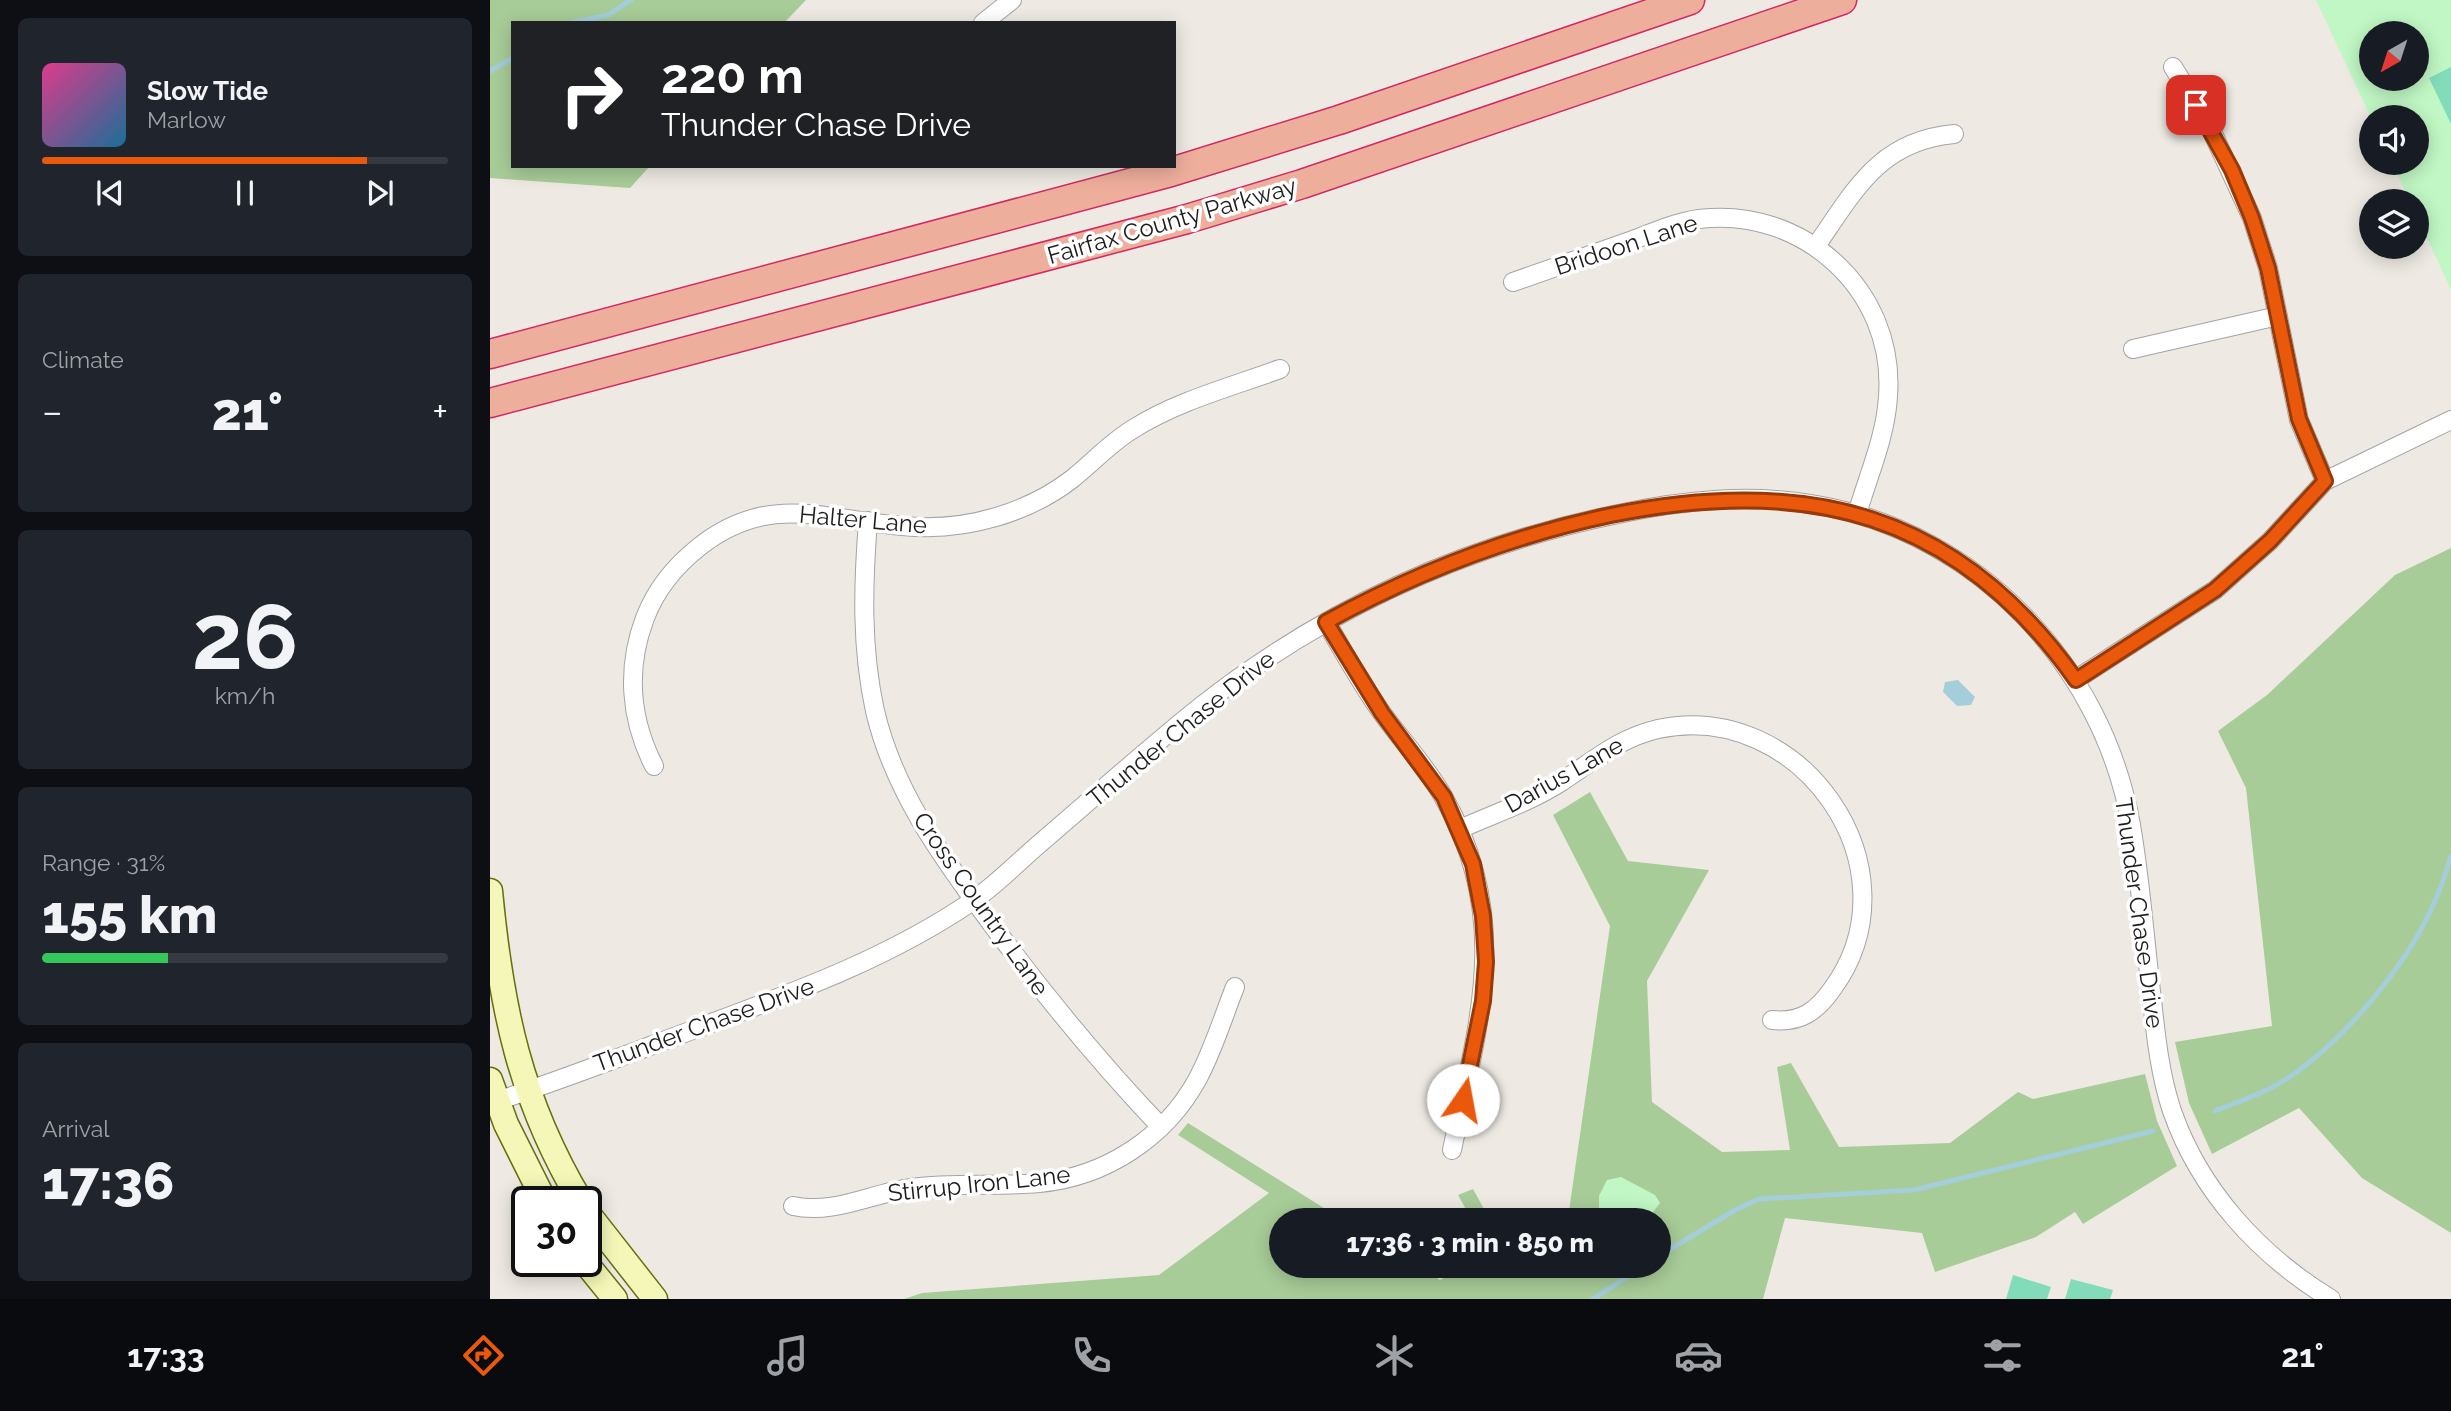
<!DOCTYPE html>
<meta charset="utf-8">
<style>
:root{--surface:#171b24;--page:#20242c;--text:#f1f3f6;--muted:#9ea1a6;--line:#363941;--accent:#ea580c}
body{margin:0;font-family:Raleway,sans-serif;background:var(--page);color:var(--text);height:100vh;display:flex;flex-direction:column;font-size:26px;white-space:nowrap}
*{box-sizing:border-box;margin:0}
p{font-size:23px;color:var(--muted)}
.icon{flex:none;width:38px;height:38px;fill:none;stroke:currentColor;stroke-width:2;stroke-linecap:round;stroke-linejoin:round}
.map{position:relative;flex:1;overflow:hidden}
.drawer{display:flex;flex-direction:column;gap:18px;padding:18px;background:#0d0f14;width:490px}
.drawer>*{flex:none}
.hud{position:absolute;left:21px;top:21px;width:665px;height:147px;border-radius:0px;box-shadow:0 4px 18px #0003;background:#202124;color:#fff;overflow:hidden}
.needle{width:46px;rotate:219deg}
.tools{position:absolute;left:1869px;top:21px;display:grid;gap:14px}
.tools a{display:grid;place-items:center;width:70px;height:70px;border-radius:50%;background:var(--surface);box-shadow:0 4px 18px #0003;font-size:35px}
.speed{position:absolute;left:21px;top:1186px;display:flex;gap:14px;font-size:35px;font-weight:700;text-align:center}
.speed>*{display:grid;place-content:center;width:91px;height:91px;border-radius:50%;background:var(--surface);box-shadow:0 4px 18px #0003;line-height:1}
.speed .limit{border:4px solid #111;border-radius:10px;background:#fff;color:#111}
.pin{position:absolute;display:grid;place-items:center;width:60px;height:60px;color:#fff;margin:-30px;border-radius:14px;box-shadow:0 4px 10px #0006}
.me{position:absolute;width:77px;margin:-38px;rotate:12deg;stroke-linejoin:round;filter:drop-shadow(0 0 5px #0008)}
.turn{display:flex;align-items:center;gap:24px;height:147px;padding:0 35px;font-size:32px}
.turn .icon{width:91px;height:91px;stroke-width:2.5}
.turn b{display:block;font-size:49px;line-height:60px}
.big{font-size:52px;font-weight:800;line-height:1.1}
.drawer .widget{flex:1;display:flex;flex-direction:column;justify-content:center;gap:10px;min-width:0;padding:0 24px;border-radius:10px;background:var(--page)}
.drawer .dial{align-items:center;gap:0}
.dial b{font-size:91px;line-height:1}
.song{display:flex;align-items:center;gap:21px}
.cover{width:84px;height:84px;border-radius:10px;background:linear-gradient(135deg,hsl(330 70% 55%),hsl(200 70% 35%))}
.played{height:7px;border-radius:4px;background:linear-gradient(90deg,var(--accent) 80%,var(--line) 80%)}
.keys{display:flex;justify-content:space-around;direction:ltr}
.heat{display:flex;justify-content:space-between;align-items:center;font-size:38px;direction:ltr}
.charge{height:10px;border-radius:5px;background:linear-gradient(90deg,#34c759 31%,var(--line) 0)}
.trip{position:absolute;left:779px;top:1208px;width:402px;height:70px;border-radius:35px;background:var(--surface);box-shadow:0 4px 18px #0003;font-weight:800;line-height:70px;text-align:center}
.menu{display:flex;height:112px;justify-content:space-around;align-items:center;background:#090b0e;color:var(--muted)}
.menu .icon{width:49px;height:49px}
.menu .on{color:var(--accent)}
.menu b{font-size:32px;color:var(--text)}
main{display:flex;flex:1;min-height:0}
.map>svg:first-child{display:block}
.forest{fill:#a8cc98}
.park{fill:#c0f7c4;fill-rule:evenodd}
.pitch{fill:#82dbb9}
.water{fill:#a4ceda}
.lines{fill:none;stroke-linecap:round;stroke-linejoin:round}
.stream{stroke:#a4ceda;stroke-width:5}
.minor-casing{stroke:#a4a4a4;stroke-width:20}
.secondary-casing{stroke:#657008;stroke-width:27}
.trunk-casing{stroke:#d32963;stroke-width:31}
.minor{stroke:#fff;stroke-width:18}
.secondary{stroke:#f4f7b7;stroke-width:24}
.trunk{stroke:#eeae9c;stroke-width:28}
.route-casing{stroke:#983908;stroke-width:18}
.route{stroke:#ea580c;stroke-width:12}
.labels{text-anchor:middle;stroke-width:7;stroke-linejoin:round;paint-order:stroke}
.street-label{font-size:24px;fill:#1d1d1d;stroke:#fff}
</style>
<main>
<section class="drawer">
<div class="widget">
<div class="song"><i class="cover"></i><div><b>Slow Tide</b><p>Marlow</p></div></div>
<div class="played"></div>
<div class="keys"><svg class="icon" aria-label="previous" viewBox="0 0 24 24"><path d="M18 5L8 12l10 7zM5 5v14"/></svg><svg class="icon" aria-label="pause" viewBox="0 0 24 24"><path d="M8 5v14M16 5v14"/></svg><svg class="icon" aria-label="next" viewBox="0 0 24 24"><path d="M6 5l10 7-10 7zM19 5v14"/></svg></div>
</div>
<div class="widget"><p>Climate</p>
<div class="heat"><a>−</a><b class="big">21°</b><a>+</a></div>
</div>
<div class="widget dial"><b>26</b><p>km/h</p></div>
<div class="widget"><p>Range · 31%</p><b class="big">155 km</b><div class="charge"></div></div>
<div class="widget"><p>Arrival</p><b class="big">17:36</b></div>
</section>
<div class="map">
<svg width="1961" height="1299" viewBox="0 0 1961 1299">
<rect width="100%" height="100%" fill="#eeeae3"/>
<path class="forest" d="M 0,0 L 316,0 L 294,23 L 23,23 L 23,166 L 160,166 L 140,188 L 0,178 Z
M 1961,548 L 1961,1233 L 1872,1178 L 1809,1108 L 1722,1154 L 1699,1103 L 1685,1042 L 1782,1026 L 1756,788 L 1728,731 L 1777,695 L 1905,575 Z
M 1100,792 L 1138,861 L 1219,870 L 1157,981 L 1162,1102 L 1232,1152 L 1300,1150 L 1287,1067 L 1301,1063 L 1349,1147 L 1460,1143 L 1528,1092 L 1543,1099 L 1655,1074 L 1667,1121 L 1687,1166 L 1593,1224 L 1585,1212 L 1546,1237 L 1445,1272 L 1432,1233 L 1295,1218 L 1273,1299 L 414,1299 L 432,1293 L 669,1275 L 779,1193 L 688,1135 L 698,1123 L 853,1220 L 791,1220 L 791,1265 L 925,1265 L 950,1280 L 979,1265 L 1169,1265 L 1169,1220 L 1063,1220 L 1079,1211 L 1120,926 L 1063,815 Z
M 983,1189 L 1000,1220 L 982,1220 L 968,1195 Z"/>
<path class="park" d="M 1826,0 L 1961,0 L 1961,290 L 1927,216 L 1927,201 L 1920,201 L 1902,163 L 1927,163 L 1927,117 L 1881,118 ZM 1881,33 L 1927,33 L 1927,79 L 1881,79 Z
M 1131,1177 L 1165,1195 L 1170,1203 L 1157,1220 L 1109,1220 L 1109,1196 L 1117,1180 Z"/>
<path class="pitch" d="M 1961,67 L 1961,124 L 1939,78 Z
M 1523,1275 L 1561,1287 L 1557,1299 L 1516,1299 Z
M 1581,1279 L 1623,1290 L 1620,1299 L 1575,1299 Z"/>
<path class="water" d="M 1468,680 L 1485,697 L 1481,705 L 1467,706 L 1453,692 L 1455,682 Z"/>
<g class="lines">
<path class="stream" d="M 80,23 L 118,15 L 141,0
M 0,71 L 23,58
M 1725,1111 C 1750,1101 1775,1093 1798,1078 C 1855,1040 1918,964 1945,901 C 1952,887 1956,871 1961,856
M 1169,1256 L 1245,1210 L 1269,1199 L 1424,1190 L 1663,1131
M 1103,1299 L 1155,1265"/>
<defs>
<path id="minor" d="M 493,23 L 522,0
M 1683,67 L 1718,123 L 1762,218 L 1778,268 L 1809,420 L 1835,481
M 1326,246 C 1365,190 1389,141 1464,134
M 1023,282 C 1063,268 1103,254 1143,240 C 1164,232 1187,222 1209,219 C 1312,206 1406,290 1398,396 C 1396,436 1378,476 1367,514
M 1643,349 L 1788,316
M 378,521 C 373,585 371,647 385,711 C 403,788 449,853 495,915 C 550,990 607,1060 671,1127
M 836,622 C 854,652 871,684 892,713 C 912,741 937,767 954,798 C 1023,920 988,1024 962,1150
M 1585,680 L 1725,590 L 1780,541 L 1835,481 L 1961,420
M 164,766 C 140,719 136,668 155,618 C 166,589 185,566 209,547 C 278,492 335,520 412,526 C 443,529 476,526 506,517 C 533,509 560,496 582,479 C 602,463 620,443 643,429 C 687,401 741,387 790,369
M 970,829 C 1003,814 1040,802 1071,782 C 1103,761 1129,738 1168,729 C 1310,698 1430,868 1343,988 C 1327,1011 1311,1023 1282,1020
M 7,1101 C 74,1079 141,1053 208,1028 C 302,993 397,959 481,902 C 505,886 526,864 548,845 C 602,799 655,751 710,707 C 833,610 975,545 1128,514 C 1194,500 1261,493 1327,505 C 1488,533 1613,666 1641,825 C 1651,883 1655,942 1662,1000 C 1666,1037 1670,1075 1682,1111 C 1710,1191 1769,1255 1841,1299
M 303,1206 C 344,1215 381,1193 422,1188 C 464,1182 507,1187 549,1183 C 615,1177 675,1138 707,1080 C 723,1051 733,1017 745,987"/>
<path id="secondary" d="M 0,891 C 11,1008 30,1100 91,1202
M 0,1080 L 16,1124 L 55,1202
M 96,1211 L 165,1299
M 95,1262 L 125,1299"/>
<path id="trunk" d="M 0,354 L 681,172 L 849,120 L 1200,0
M 0,403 L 697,219 L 812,184 L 1352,0"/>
</defs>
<use href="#minor" class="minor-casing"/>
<use href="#secondary" class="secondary-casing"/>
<use href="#trunk" class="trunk-casing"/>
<use href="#minor" class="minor"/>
<use href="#secondary" class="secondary"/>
<use href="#trunk" class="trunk"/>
</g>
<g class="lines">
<defs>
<path id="route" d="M 973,1100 L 993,1001 L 996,962 L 993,916 L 983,864 L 954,797 L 892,713 L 836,622 C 925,573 1021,536 1121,515 C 1316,475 1468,512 1586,680 L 1725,590 L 1780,541 L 1835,481 L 1809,419 L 1778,268 L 1762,218 L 1742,170 L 1706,105"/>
</defs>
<use href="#route" class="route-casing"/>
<use href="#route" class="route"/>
</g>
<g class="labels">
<g class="street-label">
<text transform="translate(682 221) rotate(-16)" y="8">Fairfax County Parkway</text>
<text transform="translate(1136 245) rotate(-18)" y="8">Bridoon Lane</text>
<text transform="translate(373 520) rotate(5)" y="8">Halter Lane</text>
<text transform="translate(691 729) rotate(-39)" y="8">Thunder Chase Drive</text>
<text transform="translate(1074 775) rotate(-29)" y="8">Darius Lane</text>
<text transform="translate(491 904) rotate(55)" y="8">Cross Country Lane</text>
<text transform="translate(1649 913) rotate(82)" y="8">Thunder Chase Drive</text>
<text transform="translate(214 1025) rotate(-20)" y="8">Thunder Chase Drive</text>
<text transform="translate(489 1184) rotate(-6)" y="8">Stirrup Iron Lane</text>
</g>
</g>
</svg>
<div class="tools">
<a><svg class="needle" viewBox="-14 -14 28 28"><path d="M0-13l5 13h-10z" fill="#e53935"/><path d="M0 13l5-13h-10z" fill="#9ea1a6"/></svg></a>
<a><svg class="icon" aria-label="sound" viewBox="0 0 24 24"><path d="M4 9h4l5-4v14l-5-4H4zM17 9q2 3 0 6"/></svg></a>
<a><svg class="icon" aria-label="layers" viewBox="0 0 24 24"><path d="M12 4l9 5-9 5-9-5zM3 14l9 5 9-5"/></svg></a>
</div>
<div class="speed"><div class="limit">30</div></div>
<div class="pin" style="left:1706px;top:105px;background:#d93025"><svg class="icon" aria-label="arrive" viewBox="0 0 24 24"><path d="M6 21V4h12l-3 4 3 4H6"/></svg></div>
<svg class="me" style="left:973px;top:1100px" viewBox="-20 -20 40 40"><circle r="19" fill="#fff"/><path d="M0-13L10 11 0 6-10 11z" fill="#ea580c"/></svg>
<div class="trip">17:36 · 3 min · 850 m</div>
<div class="hud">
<div class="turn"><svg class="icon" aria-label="right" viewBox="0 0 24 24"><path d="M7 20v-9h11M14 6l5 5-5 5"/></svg><div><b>220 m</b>Thunder Chase Drive</div></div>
</div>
</div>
</main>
<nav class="menu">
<b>17:33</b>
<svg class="icon on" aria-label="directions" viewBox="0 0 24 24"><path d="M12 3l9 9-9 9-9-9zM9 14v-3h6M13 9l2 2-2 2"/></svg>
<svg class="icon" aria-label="music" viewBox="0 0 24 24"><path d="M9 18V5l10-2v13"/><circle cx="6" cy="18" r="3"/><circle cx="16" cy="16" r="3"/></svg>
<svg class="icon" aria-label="phone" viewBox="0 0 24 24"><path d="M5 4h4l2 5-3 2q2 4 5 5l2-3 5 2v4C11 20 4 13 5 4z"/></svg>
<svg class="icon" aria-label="climate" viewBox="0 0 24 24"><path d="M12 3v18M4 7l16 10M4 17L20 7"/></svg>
<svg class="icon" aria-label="car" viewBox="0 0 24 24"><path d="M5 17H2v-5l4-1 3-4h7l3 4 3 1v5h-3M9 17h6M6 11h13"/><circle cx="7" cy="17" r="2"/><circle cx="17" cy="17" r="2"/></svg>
<svg class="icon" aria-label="filters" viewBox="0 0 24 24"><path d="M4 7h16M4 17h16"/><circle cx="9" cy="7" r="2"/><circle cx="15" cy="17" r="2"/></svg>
<b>21°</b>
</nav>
